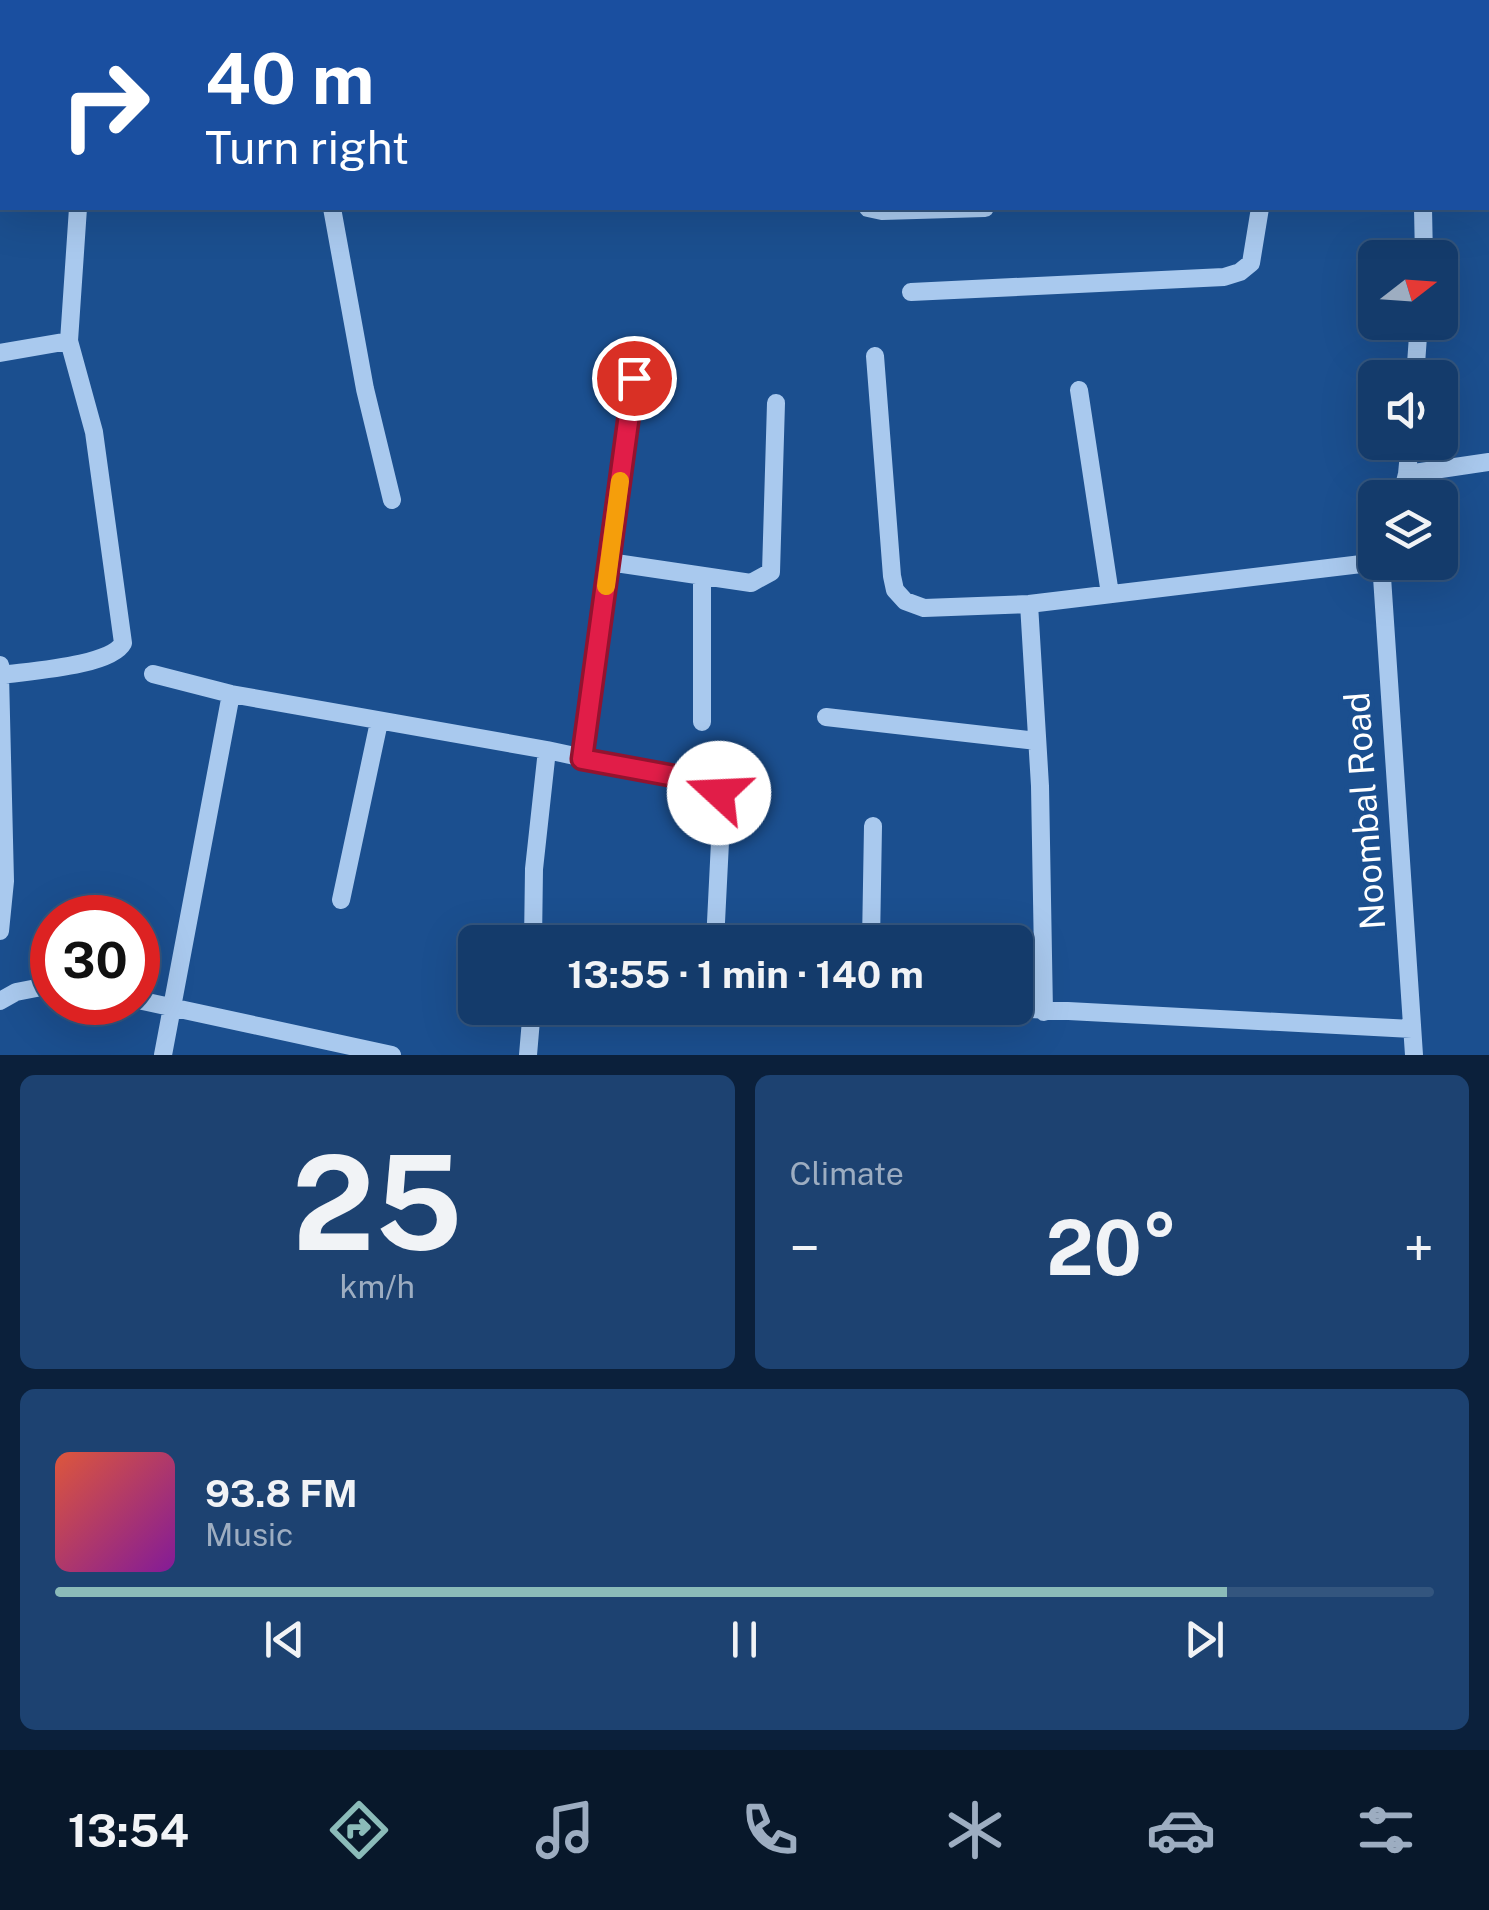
<!DOCTYPE html>
<meta charset="utf-8">
<style>
:root{--surface:#143b6b;--page:#1d4271;--text:#f1f3f6;--muted:#9dadc1;--line:#33557e;--accent:#8bbbb9}
body{margin:0;font-family:"Public Sans",sans-serif;background:var(--page);color:var(--text);height:100vh;display:flex;flex-direction:column;font-size:38px;white-space:nowrap}
*{box-sizing:border-box;margin:0}
p{font-size:32px;color:var(--muted)}
.icon{flex:none;width:55px;height:55px;fill:none;stroke:currentColor;stroke-width:2;stroke-linecap:round;stroke-linejoin:round}
.map{position:relative;height:1055px;overflow:hidden}
.side{display:flex;flex-direction:column;gap:20px;padding:20px;background:#0b203b;flex:1}
.side>*{flex:none}
.banner{position:absolute;left:0px;top:0px;width:1490px;height:210px;box-shadow:0 10px 40px #0002,0 0 0 2px var(--line);background:#1a4fa0;color:#fff;overflow:hidden}
.needle{width:65px;rotate:73deg}
.fabs{position:absolute;left:1358px;top:240px;display:grid;gap:20px}
.fabs a{display:grid;place-items:center;width:100px;height:100px;border-radius:15px;background:var(--surface);box-shadow:0 10px 40px #0002,0 0 0 2px var(--line);font-size:50px}
.speed{position:absolute;left:30px;top:895px;display:flex;gap:20px;font-size:50px;font-weight:700;text-align:center}
.speed>*{display:grid;place-content:center;width:130px;height:130px;border-radius:50%;background:var(--surface);box-shadow:0 10px 40px #0002,0 0 0 2px var(--line);line-height:1}
.speed .limit{border:15px solid #d22;background:#fff;color:#111}
.pin{position:absolute;display:grid;place-items:center;width:85px;height:85px;color:#fff;margin:-42px;border:5px solid #fff;border-radius:50%;box-shadow:0 2px 10px #0007}
.me{position:absolute;width:110px;margin:-55px;rotate:290deg;stroke-linejoin:round;filter:drop-shadow(0 0 8px #0008)}
.turn{display:flex;align-items:center;gap:35px;height:210px;padding:0 40px;font-size:45px}
.turn .icon{width:130px;height:130px;stroke-width:2.5}
.turn b{display:block;font-size:70px;line-height:85px}
.big{font-size:75px;font-weight:700;line-height:1.1}
.side .tile{flex:1;display:flex;flex-direction:column;justify-content:center;gap:15px;min-width:0;padding:0 35px;border-radius:15px;background:var(--page)}
.side .dial{align-items:center;gap:0}
.dial b{font-size:130px;line-height:1}
.song{display:flex;align-items:center;gap:30px}
.cover{width:120px;height:120px;border-radius:15px;background:linear-gradient(135deg,hsl(10 70% 55%),hsl(290 70% 35%))}
.played{height:10px;border-radius:5px;background:linear-gradient(90deg,var(--accent) 85%,var(--line) 85%)}
.keys{display:flex;justify-content:space-around;direction:ltr}
.heat{display:flex;justify-content:space-between;align-items:center;font-size:55px;direction:ltr}
.side .tiles{flex:1;display:grid;gap:20px;grid-template-columns:1fr 1fr}
.tile:last-child{grid-column:span 2}
.trip{position:absolute;left:458px;top:925px;width:575px;height:100px;border-radius:15px;background:var(--surface);box-shadow:0 10px 40px #0002,0 0 0 2px var(--line);font-weight:700;line-height:100px;text-align:center}
.menu{display:flex;height:160px;justify-content:space-around;align-items:center;background:#08182b;color:var(--muted)}
.menu .icon{width:70px;height:70px}
.menu .active{color:var(--accent)}
.menu b{font-size:45px;color:var(--text)}
.map>svg:first-child{display:block}
.lines{fill:none;stroke-linecap:round;stroke-linejoin:round}
.minor{stroke:#a9c9ee;stroke-width:18}
.route-casing{stroke:#92132f;stroke-width:25}
.route{stroke:#e11d48;stroke-width:18}
.slow{stroke:#f59e0b;stroke-width:18}
.labels{text-anchor:middle;stroke-width:10;stroke-linejoin:round;paint-order:stroke}
.street-label{font-size:35px;fill:#fff;stroke:#1b4f8f}
</style>
<div class="map">
<svg width="1489" height="1055" viewBox="0 0 1489 1055">
<rect width="100%" height="100%" fill="#1b4f8f"/>
<g class="lines">
<path class="minor" d="M 42,0 L 43,2
M 579,0 L 580,2
M 726,0 L 727,2
M 1389,0 L 1390,2
M 1289,2 L 1304,0
M 0,186 L 2,185
M 332,208 L 365,389 L 392,500
M 868,208 L 882,211 L 985,208
M 1423,208 L 1424,258
M 911,292 L 1224,277 L 1240,272 L 1251,263 L 1260,208
M 0,353 L 69,341
M 875,356 L 892,576 L 895,590 L 905,601 L 924,608 L 1029,604 L 1378,562
M 1415,378 L 1419,322
M 1079,390 L 1110,594
M 1407,474 L 1410,442
M 1401,498 L 1407,474 L 1489,462
M 609,562 L 751,583 L 771,572 L 776,403
M 1381,562 L 1414,1055
M 1029,604 L 1040,786 L 1044,1012
M 0,665 L 2,675 C 29,671 111,666 123,643 L 94,432 L 69,341 L 78,208
M 153,674 L 231,694 L 547,750 L 534,869 L 533,942
M 0,675 L 5,881 L 0,931
M 826,717 L 1037,741
M 702,722 L 702,576
M 547,750 L 714,786 L 722,802 L 715,942
M 582,759 L 634,379
M 341,900 L 379,722
M 871,942 L 873,826
M 138,1000 L 392,1055
M 0,1001 L 16,992 L 52,985
M 1011,1008 L 1412,1029
M 163,1055 L 231,694
M 528,1055 L 532,1008"/>
</g>
<g class="lines">
<defs>
<path id="route" d="M 634,378 L 582,759 L 701,781 L 714,786 L 719,793"/>
</defs>
<use href="#route" class="route-casing"/>
<use href="#route" class="route"/>
<path class="slow" d="M 606,586 L 620,481"/>
</g>
<g class="labels">
<g class="street-label">
<text transform="translate(1365 811) rotate(-94)" y="12">Noombal Road</text>
</g>
</g>
</svg>
<div class="fabs">
<a><svg class="needle" viewBox="-14 -14 28 28"><path d="M0-13l5 13h-10z" fill="#e53935"/><path d="M0 13l5-13h-10z" fill="#9dadc1"/></svg></a>
<a><svg class="icon" aria-label="sound" viewBox="0 0 24 24"><path d="M4 9h4l5-4v14l-5-4H4zM17 9q2 3 0 6"/></svg></a>
<a><svg class="icon" aria-label="layers" viewBox="0 0 24 24"><path d="M12 4l9 5-9 5-9-5zM3 14l9 5 9-5"/></svg></a>
</div>
<div class="speed"><div class="limit">30</div></div>
<div class="pin" style="left:634px;top:378px;background:#d93025"><svg class="icon" aria-label="arrive" viewBox="0 0 24 24"><path d="M6 21V4h12l-3 4 3 4H6"/></svg></div>
<svg class="me" style="left:719px;top:793px" viewBox="-20 -20 40 40"><circle r="19" fill="#fff"/><path d="M0-13L10 11 0 6-10 11z" fill="#e11d48"/></svg>
<div class="trip">13:55 · 1 min · 140 m</div>
<div class="banner">
<div class="turn"><svg class="icon" aria-label="right" viewBox="0 0 24 24"><path d="M7 20v-9h11M14 6l5 5-5 5"/></svg><div><b>40 m</b>Turn right</div></div>
</div>
</div>
<section class="side">
<div class="tiles">
<div class="tile dial"><b>25</b><p>km/h</p></div>
<div class="tile"><p>Climate</p>
<div class="heat"><a>−</a><b class="big">20°</b><a>+</a></div>
</div>
<div class="tile">
<div class="song"><i class="cover"></i><div><b>93.8 FM</b><p>Music</p></div></div>
<div class="played"></div>
<div class="keys"><svg class="icon" aria-label="previous" viewBox="0 0 24 24"><path d="M18 5L8 12l10 7zM5 5v14"/></svg><svg class="icon" aria-label="pause" viewBox="0 0 24 24"><path d="M8 5v14M16 5v14"/></svg><svg class="icon" aria-label="next" viewBox="0 0 24 24"><path d="M6 5l10 7-10 7zM19 5v14"/></svg></div>
</div>
</div>
</section>
<nav class="menu">
<b>13:54</b>
<svg class="icon active" aria-label="directions" viewBox="0 0 24 24"><path d="M12 3l9 9-9 9-9-9zM9 14v-3h6M13 9l2 2-2 2"/></svg>
<svg class="icon" aria-label="music" viewBox="0 0 24 24"><path d="M9 18V5l10-2v13"/><circle cx="6" cy="18" r="3"/><circle cx="16" cy="16" r="3"/></svg>
<svg class="icon" aria-label="phone" viewBox="0 0 24 24"><path d="M5 4h4l2 5-3 2q2 4 5 5l2-3 5 2v4C11 20 4 13 5 4z"/></svg>
<svg class="icon" aria-label="climate" viewBox="0 0 24 24"><path d="M12 3v18M4 7l16 10M4 17L20 7"/></svg>
<svg class="icon" aria-label="car" viewBox="0 0 24 24"><path d="M5 17H2v-5l4-1 3-4h7l3 4 3 1v5h-3M9 17h6M6 11h13"/><circle cx="7" cy="17" r="2"/><circle cx="17" cy="17" r="2"/></svg>
<svg class="icon" aria-label="filters" viewBox="0 0 24 24"><path d="M4 7h16M4 17h16"/><circle cx="9" cy="7" r="2"/><circle cx="15" cy="17" r="2"/></svg>
</nav>
